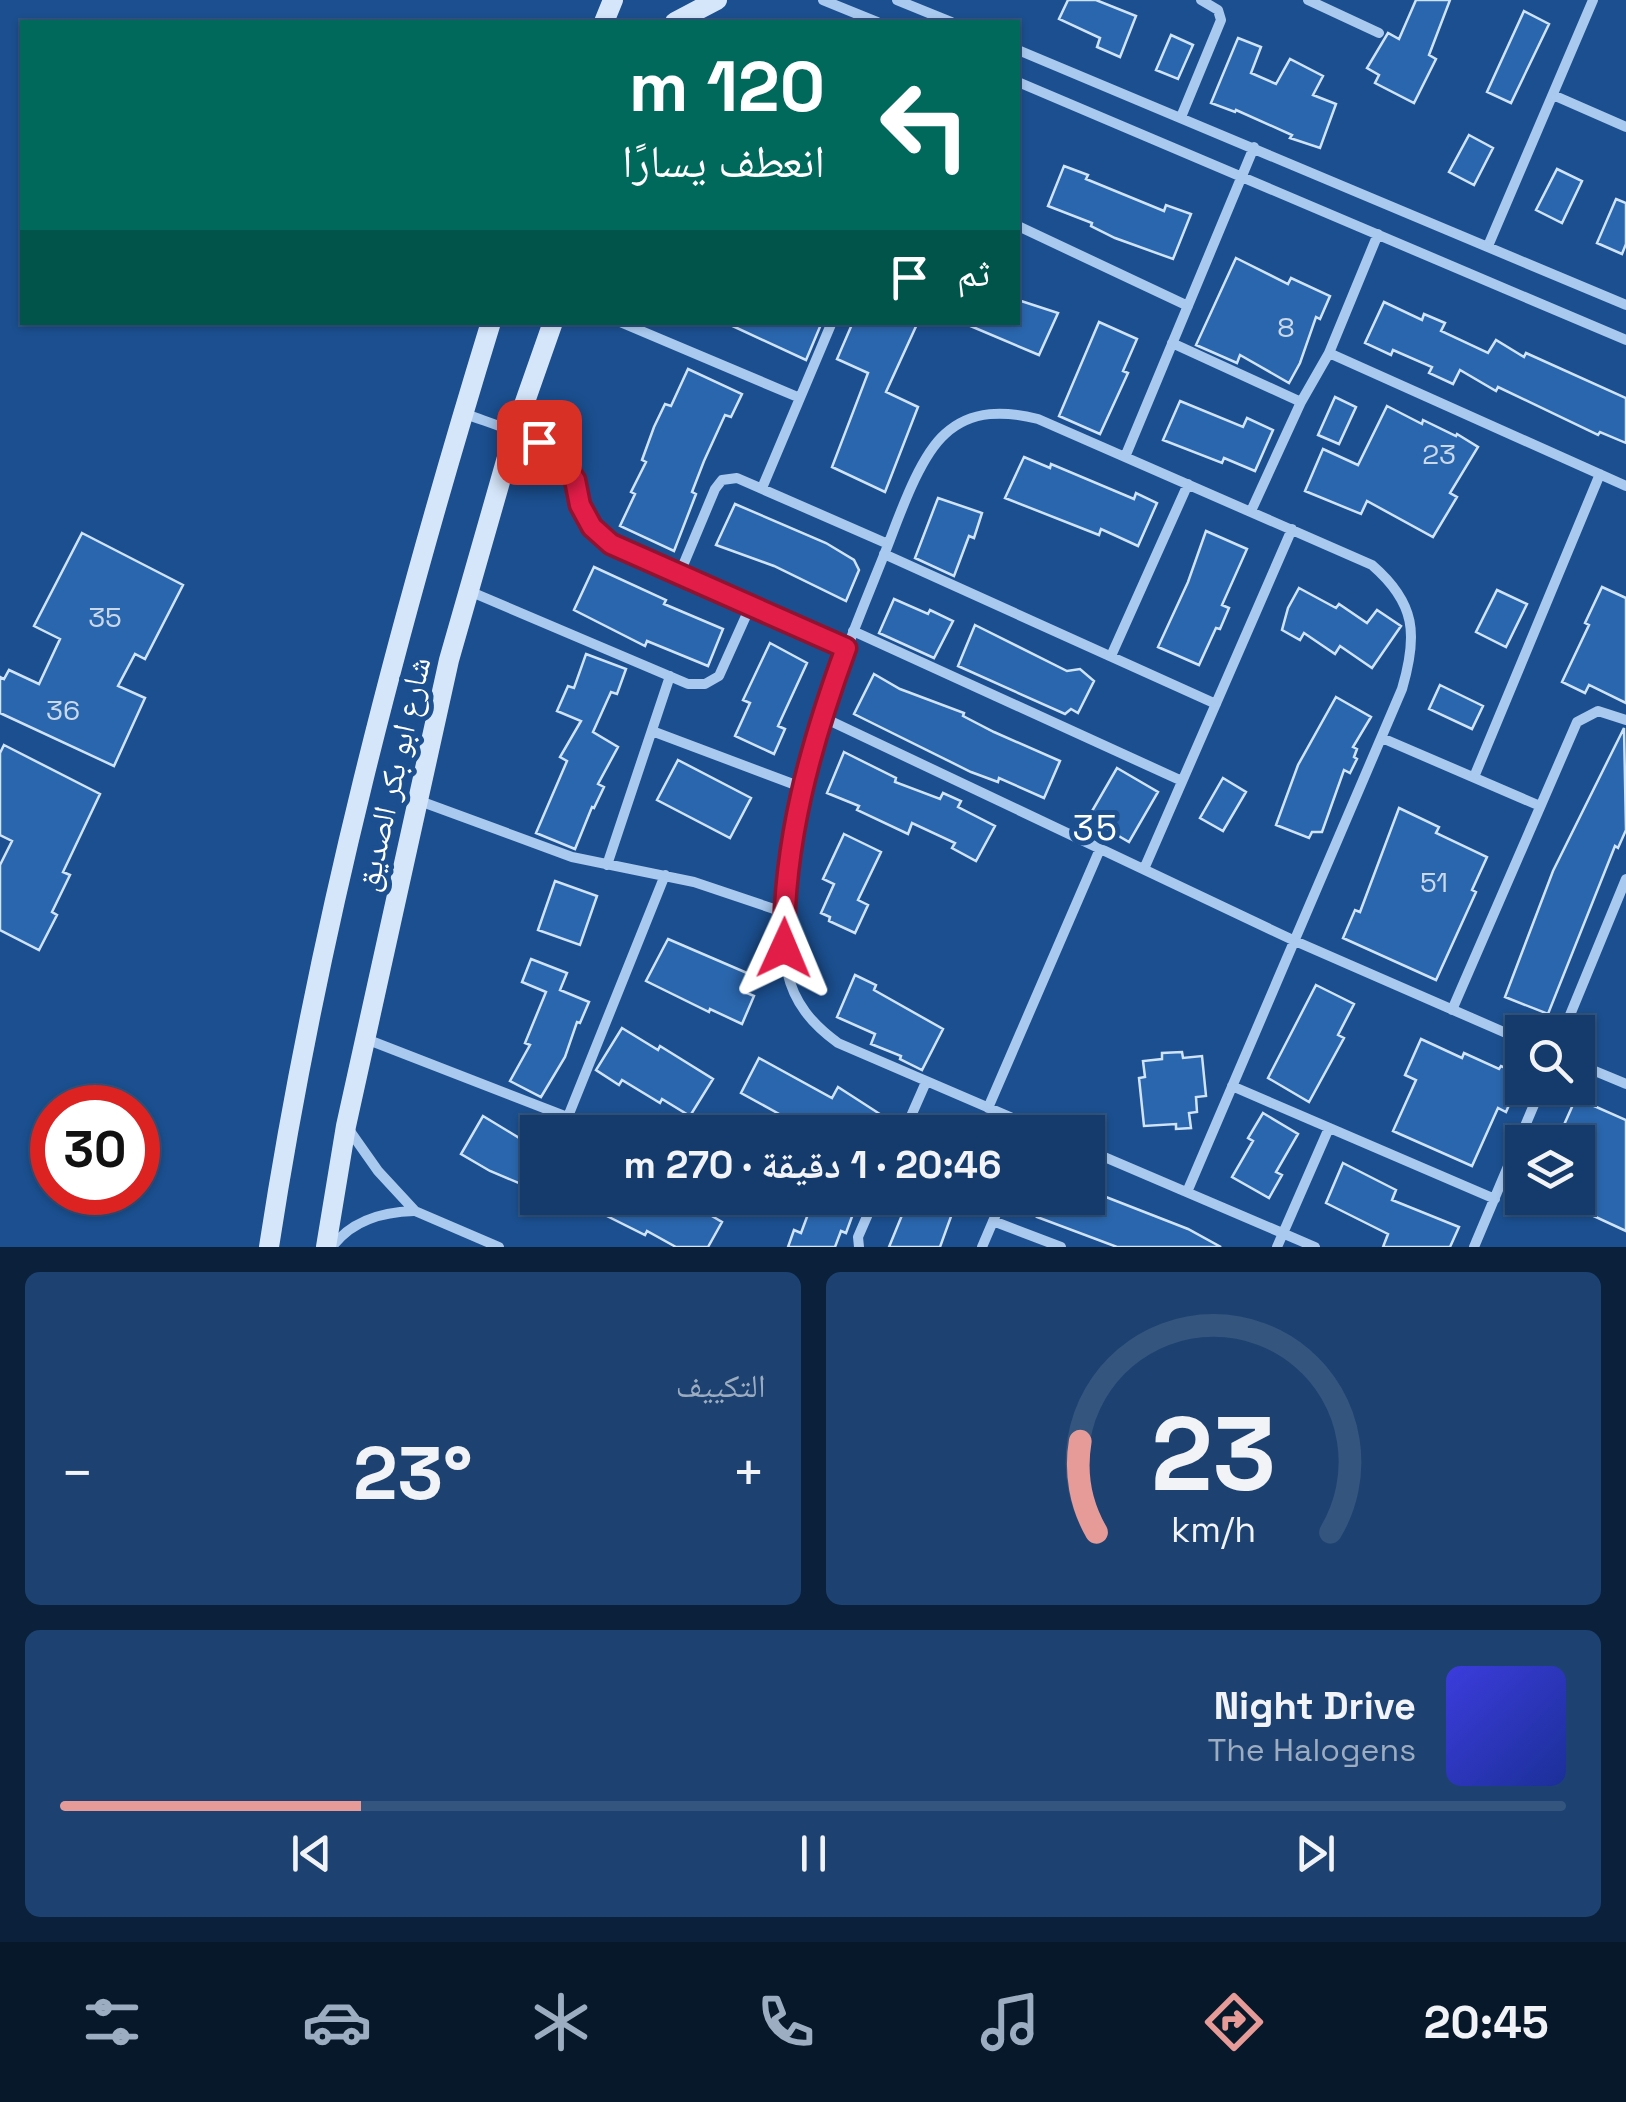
<!DOCTYPE html>
<html lang="ar">
<meta charset="utf-8">
<style>
:root{--surface:#143b6b;--page:#1d4271;--text:#f1f3f6;--muted:#9dadc1;--line:#33557e;--accent:#e69b98}
body{margin:0;font-family:"Space Grotesk","Noto Naskh Arabic",sans-serif;background:var(--page);color:var(--text);direction:rtl;height:100vh;display:flex;flex-direction:column;font-size:38px;white-space:nowrap}
*{box-sizing:border-box;margin:0}
p{font-size:32px;color:var(--muted)}
.icon{flex:none;width:55px;height:55px;fill:none;stroke:currentColor;stroke-width:2;stroke-linecap:round;stroke-linejoin:round}
.map{position:relative;height:1247px;overflow:hidden;direction:ltr}
.side{display:flex;flex-direction:column;gap:25px;padding:25px;background:#0b203b;flex:1}
.side>*{flex:none}
.guide{position:absolute;left:20px;top:20px;width:1000px;height:305px;border-radius:0px;box-shadow:0 2px 8px #0004,0 0 0 2px var(--line);direction:rtl;background:#00695c;color:#fff;overflow:hidden}
.controls{position:absolute;left:1505px;top:1015px;display:grid;gap:20px}
.controls a{display:grid;place-items:center;width:90px;height:90px;border-radius:0px;background:var(--surface);box-shadow:0 2px 8px #0004,0 0 0 2px var(--line);font-size:50px}
.speed{position:absolute;left:30px;top:1085px;display:flex;gap:20px;font-size:50px;font-weight:700;text-align:center}
.speed>*{display:grid;place-content:center;width:130px;height:130px;border-radius:50%;background:var(--surface);box-shadow:0 2px 8px #0004,0 0 0 2px var(--line);line-height:1}
.speed .limit{border:15px solid #d22;background:#fff;color:#111}
.pin{position:absolute;display:grid;place-items:center;width:85px;height:85px;color:#fff;margin:-42px;border-radius:20px;box-shadow:0 5px 15px #0006}
.me{position:absolute;width:110px;margin:-55px;rotate:1deg;stroke-linejoin:round;filter:drop-shadow(0 0 8px #0008)}
.turn{display:flex;align-items:center;gap:35px;height:210px;padding:0 30px;font-size:45px}
.turn .icon{width:130px;height:130px;stroke-width:2.5}
.turn b{display:block;font-size:70px;line-height:85px}
.then{display:flex;align-items:center;height:95px;padding:0 30px;background:#0003;gap:20px;font-size:38px}
.big{font-size:75px;font-weight:700;line-height:1.1}
.side .widget{flex:1;display:flex;flex-direction:column;justify-content:center;gap:15px;min-width:0;padding:0 35px;border-radius:15px;background:var(--page)}
.side .dial{align-items:center;gap:0}
.dial svg{height:260px;overflow:visible;fill:none;stroke:var(--line);stroke-width:7;stroke-linecap:round;text-anchor:middle}
.dial text{fill:var(--text);stroke:none}
.song{display:flex;align-items:center;gap:30px}
.cover{width:120px;height:120px;border-radius:15px;background:linear-gradient(135deg,hsl(240 70% 55%),hsl(230 70% 35%))}
.played{height:10px;border-radius:5px;background:linear-gradient(90deg,var(--accent) 20%,var(--line) 20%)}
.keys{display:flex;justify-content:space-around;direction:ltr}
.heat{display:flex;justify-content:space-between;align-items:center;font-size:55px;direction:ltr}
.side .tiles{flex:1;display:grid;gap:25px;grid-template-columns:1fr 1fr}
.widget:last-child{grid-column:span 2}
.trip{position:absolute;left:520px;top:1115px;width:585px;height:100px;border-radius:0px;background:var(--surface);box-shadow:0 2px 8px #0004,0 0 0 2px var(--line);font-weight:700;line-height:100px;text-align:center;direction:rtl}
.menu{display:flex;height:160px;justify-content:space-around;align-items:center;background:#08182b;color:var(--muted)}
.menu .icon{width:70px;height:70px}
.menu .selected{color:var(--accent)}
.menu b{font-size:45px;color:var(--text)}
.map>svg:first-child{display:block}
.building{fill:#2a66ad;stroke:#cfe3fa;stroke-width:2.5}
.lines{fill:none;stroke-linecap:round;stroke-linejoin:round}
.street{stroke:#a9c9ee;stroke-width:10}
.secondary{stroke:#d6e6fa;stroke-width:20}
.route-casing{stroke:#92132f;stroke-width:25}
.route{stroke:#e11d48;stroke-width:18}
.labels{text-anchor:middle;stroke-width:10;stroke-linejoin:round;paint-order:stroke}
.number-label{font-size:28px;fill:#cad9ea}
.street-label{font-size:32px;fill:#fff;stroke:#1b4f8f}
.neighbourhood-label{font-size:35px;letter-spacing:2.5px;fill:#fff;stroke:#1b4f8f}
</style>
<div class="map">
<svg width="1626" height="1247" viewBox="0 0 1626 1247">
<rect width="100%" height="100%" fill="#1b4f8f"/>
<path class="building" d="M 1068,0 L 1096,0 L 1136,16 L 1120,57 L 1097,47 L 1100,38 L 1059,19 Z
M 1416,0 L 1450,0 L 1429,55 L 1436,59 L 1414,103 L 1375,83 L 1379,75 L 1367,68 L 1388,33 L 1399,39 Z
M 1524,11 L 1549,24 L 1511,103 L 1487,92 Z
M 1171,35 L 1193,45 L 1178,79 L 1156,70 Z
M 1238,38 L 1261,47 L 1251,73 L 1276,84 L 1290,59 L 1323,76 L 1313,95 L 1336,104 L 1320,148 L 1290,138 L 1292,135 L 1236,110 L 1235,112 L 1211,103 Z
M 1469,135 L 1493,148 L 1474,185 L 1449,172 Z
M 1064,166 L 1088,175 L 1086,179 L 1164,211 L 1166,205 L 1191,214 L 1173,259 L 1115,238 L 1091,226 L 1092,223 L 1048,206 Z
M 1557,169 L 1582,181 L 1562,223 L 1536,210 Z
M 1616,199 L 1626,203 L 1626,244 L 1622,254 L 1597,243 Z
M 1236,258 L 1288,284 L 1291,278 L 1330,296 L 1320,319 L 1316,317 L 1300,363 L 1289,383 L 1240,355 L 1237,363 L 1196,345 Z
M 1018,300 L 1058,313 L 1039,355 L 961,322 L 1018,322 Z
M 1384,302 L 1422,320 L 1424,314 L 1445,323 L 1441,331 L 1488,353 L 1496,340 L 1524,357 L 1526,353 L 1626,398 L 1626,443 L 1600,432 L 1598,435 L 1498,387 L 1496,391 L 1460,370 L 1453,384 L 1429,373 L 1432,367 L 1393,350 L 1391,355 L 1365,343 Z
M 724,322 L 822,322 L 806,360 Z
M 853,322 L 918,322 L 886,392 L 918,407 L 885,492 L 832,467 L 868,373 L 837,359 Z
M 1099,322 L 1137,339 L 1123,371 L 1128,373 L 1100,434 L 1059,416 Z
M 688,369 L 742,394 L 731,417 L 725,415 L 704,461 L 692,492 L 696,494 L 674,551 L 620,526 L 635,494 L 631,492 L 646,462 L 642,460 L 654,427 L 665,404 L 671,406 Z
M 1335,397 L 1356,407 L 1339,444 L 1318,435 Z
M 1180,401 L 1243,427 L 1247,418 L 1273,430 L 1255,471 L 1224,458 L 1222,463 L 1163,440 Z
M 1387,406 L 1422,424 L 1423,420 L 1456,436 L 1457,434 L 1478,447 L 1450,493 L 1457,497 L 1433,537 L 1367,501 L 1361,514 L 1305,491 L 1323,449 L 1358,465 Z
M 1024,457 L 1050,468 L 1051,464 L 1134,499 L 1136,493 L 1157,503 L 1138,546 L 1101,529 L 1099,535 L 1005,498 Z
M 938,498 L 982,513 L 974,538 L 969,536 L 954,576 L 915,558 Z
M 735,504 L 826,543 L 854,560 L 859,570 L 846,601 L 774,566 L 716,545 Z
M 1206,531 L 1247,549 L 1222,605 L 1229,608 L 1220,629 L 1216,628 L 1199,665 L 1158,647 L 1188,582 Z
M 82,533 L 183,585 L 145,659 L 135,654 L 118,686 L 145,698 L 114,766 L 0,713 L 0,677 L 4,679 L 9,670 L 39,684 L 60,639 L 34,626 Z
M 594,567 L 666,600 L 664,604 L 723,629 L 708,666 L 647,641 L 645,646 L 574,610 Z
M 1602,587 L 1626,598 L 1626,703 L 1589,685 L 1585,693 L 1562,682 L 1589,625 L 1585,623 Z
M 1299,588 L 1336,608 L 1339,604 L 1367,623 L 1377,610 L 1401,626 L 1372,668 L 1340,646 L 1335,654 L 1304,633 L 1300,640 L 1282,630 L 1288,608 Z
M 1497,590 L 1527,604 L 1506,647 L 1476,632 Z
M 894,599 L 928,614 L 930,610 L 953,621 L 934,658 L 879,633 Z
M 975,625 L 1067,671 L 1080,669 L 1094,681 L 1078,713 L 1071,709 L 1065,714 L 958,666 Z
M 770,643 L 807,663 L 778,726 L 785,729 L 774,754 L 735,736 L 750,703 L 743,700 Z
M 586,654 L 626,669 L 617,694 L 611,692 L 593,732 L 618,747 L 598,784 L 604,787 L 594,808 L 592,807 L 575,849 L 536,833 L 567,761 L 560,757 L 581,721 L 557,711 L 568,686 L 574,688 Z
M 874,674 L 900,689 L 964,713 L 963,716 L 994,732 L 1060,761 L 1044,798 L 999,778 L 998,782 L 971,772 L 854,714 Z
M 1440,685 L 1483,706 L 1472,729 L 1429,709 Z
M 1336,697 L 1371,717 L 1353,747 L 1357,749 L 1354,757 L 1357,759 L 1350,773 L 1344,770 L 1322,832 L 1312,832 L 1309,838 L 1276,825 L 1298,765 Z
M 1624,728 L 1626,830 L 1618,848 L 1615,846 L 1548,1014 L 1505,997 L 1553,871 Z
M 4,745 L 100,794 L 63,872 L 70,875 L 52,912 L 57,915 L 39,950 L 0,930 L 0,865 L 12,841 L 0,835 L 0,753 Z
M 844,752 L 896,778 L 895,782 L 940,799 L 943,793 L 961,801 L 958,807 L 995,826 L 976,861 L 952,848 L 955,843 L 912,823 L 908,834 L 857,810 L 859,806 L 827,793 Z
M 678,760 L 751,798 L 730,838 L 657,800 Z
M 1117,768 L 1158,792 L 1129,842 L 1088,818 Z
M 1223,778 L 1246,792 L 1223,831 L 1200,818 Z
M 1399,808 L 1439,827 L 1436,833 L 1487,857 L 1472,890 L 1476,892 L 1436,980 L 1343,938 L 1355,910 L 1360,912 Z
M 844,834 L 881,852 L 858,900 L 868,905 L 855,933 L 829,921 L 830,917 L 821,913 L 834,884 L 823,879 Z
M 555,881 L 597,896 L 580,945 L 538,930 Z
M 668,939 L 754,976 L 747,993 L 754,996 L 742,1024 L 710,1009 L 709,1012 L 646,981 Z
M 531,959 L 567,973 L 560,990 L 589,1002 L 580,1023 L 577,1022 L 565,1057 L 541,1097 L 510,1081 L 530,1045 L 525,1043 L 546,992 L 522,982 Z
M 855,975 L 876,985 L 874,990 L 943,1029 L 922,1070 L 900,1059 L 901,1056 L 871,1044 L 875,1034 L 837,1017 Z
M 1316,985 L 1354,1004 L 1338,1035 L 1344,1038 L 1309,1102 L 1268,1078 Z
M 622,1028 L 658,1050 L 660,1046 L 713,1079 L 690,1116 L 662,1099 L 660,1103 L 622,1080 L 619,1085 L 596,1070 Z
M 1421,1039 L 1462,1058 L 1464,1053 L 1499,1069 L 1501,1066 L 1522,1075 L 1506,1112 L 1498,1108 L 1472,1166 L 1393,1131 L 1416,1080 L 1405,1075 Z
M 1182,1052 L 1183,1058 L 1202,1056 L 1206,1096 L 1196,1097 L 1197,1112 L 1189,1113 L 1191,1128 L 1176,1129 L 1176,1124 L 1144,1126 L 1139,1078 L 1145,1077 L 1143,1061 L 1162,1059 L 1162,1053 Z
M 759,1058 L 832,1098 L 838,1087 L 883,1116 L 880,1132 L 825,1132 L 780,1118 L 781,1115 L 741,1093 Z
M 1576,1098 L 1626,1120 L 1626,1231 L 1574,1207 L 1578,1199 L 1578,1142 L 1559,1136 Z
M 1263,1113 L 1298,1134 L 1276,1172 L 1282,1175 L 1269,1198 L 1232,1177 L 1253,1141 L 1248,1138 Z
M 483,1116 L 521,1139 L 525,1134 L 538,1143 L 538,1191 L 490,1171 L 461,1154 Z
M 1343,1163 L 1396,1190 L 1392,1200 L 1459,1227 L 1450,1247 L 1383,1247 L 1388,1234 L 1326,1203 Z
M 1088,1190 L 1188,1229 L 1221,1247 L 1117,1247 L 1037,1217 L 1045,1198 L 1088,1198 Z
M 612,1198 L 668,1198 L 686,1207 L 688,1202 L 722,1222 L 708,1247 L 676,1247 L 647,1231 L 645,1235 L 603,1214 Z
M 814,1198 L 854,1211 L 846,1233 L 841,1231 L 835,1247 L 788,1247 L 794,1230 L 801,1233 Z
M 909,1198 L 957,1200 L 940,1247 L 889,1247 Z"/>
<g class="lines">
<path class="street" d="M 823,0 L 877,22
M 897,0 L 951,22
M 1308,0 L 1379,33
M 1018,50 L 1626,305
M 1018,82 L 1626,340
M 1553,95 L 1626,127
M 1181,117 L 1221,20 L 1218,10 L 1201,0
M 1018,226 L 1188,306
M 1488,246 L 1593,0
M 620,322 L 800,398
M 1172,343 L 1301,402
M 1329,353 L 1626,486
M 463,413 C 502,428 549,438 572,476 C 578,485 577,496 581,506 C 587,522 599,532 611,544 L 847,649
M 1125,457 L 1254,147
M 762,488 L 832,322
M 1251,511 L 1301,402 L 1329,353 L 1378,234
M 884,554 L 1216,704
M 679,575 L 715,489 L 722,480 L 737,478 L 888,544
M 469,591 L 688,684 L 705,684 L 719,676 L 750,607
M 853,631 L 1182,781
M 1111,656 L 1188,484
M 822,717 L 1295,941 L 1522,1040
M 652,731 L 801,787
M 1382,738 L 1540,806
M 1474,777 L 1600,474
M 417,800 L 572,857 L 694,882 L 783,912
M 607,865 L 670,676
M 1144,869 L 1292,529
M 1452,1010 L 1577,722 L 1598,711 L 1626,720
M 1563,1032 L 1626,879
M 366,1039 L 606,1132
M 1578,1064 L 1626,1084
M 1232,1086 L 1495,1199
M 988,1108 L 1100,849
M 567,1119 L 665,875
M 347,1127 L 378,1171 L 415,1211 L 499,1247
M 904,1132 L 926,1082
M 1045,1132 L 838,1043 C 812,1024 794,1003 787,971 C 781,944 783,915 785,888 C 794,771 841,662 884,555 C 898,520 918,458 945,434 C 972,409 1006,411 1038,419 L 1372,565 C 1416,603 1418,635 1402,689 L 1187,1192
M 1088,1150 L 1315,1247
M 993,1221 L 1061,1247
M 332,1247 C 352,1220 382,1212 414,1211
M 859,1247 L 858,1237 L 875,1198
M 982,1247 L 1003,1198
M 1277,1247 L 1329,1128
M 1474,1247 L 1541,1088"/>
<path class="secondary" d="M 604,22 L 613,0
M 675,22 L 717,0
M 269,1247 C 317,934 398,625 491,322
M 326,1247 L 346,1126 L 449,660 L 514,433 L 553,322"/>
</g>
<g class="lines">
<defs>
<path id="route" d="M 539,442 L 560,458 L 575,480 L 580,505 L 592,527 L 611,544 L 846,648 C 810,746 783,843 784,948"/>
</defs>
<use href="#route" class="route-casing"/>
<use href="#route" class="route"/>
</g>
<g class="labels">
<g class="number-label">
<text x="1286" y="337">8</text>
<text x="1439" y="464">23</text>
<text x="105" y="627">35</text>
<text x="63" y="720">36</text>
<text x="1434" y="892">51</text>
</g>
<g class="street-label">
<text transform="translate(393 774) rotate(-77)" y="11">شارع ابو بكر الصديق</text>
</g>
<g class="neighbourhood-label">
<text x="1096" y="840">35</text>
</g>
</g>
</svg>
<div class="controls">
<a><svg class="icon" aria-label="search" viewBox="0 0 24 24"><circle cx="10" cy="10" r="6"/><path d="M15 15l6 6"/></svg></a>
<a><svg class="icon" aria-label="layers" viewBox="0 0 24 24"><path d="M12 4l9 5-9 5-9-5zM3 14l9 5 9-5"/></svg></a>
</div>
<div class="speed"><div class="limit">30</div></div>
<div class="pin" style="left:539px;top:442px;background:#d93025"><svg class="icon" aria-label="arrive" viewBox="0 0 24 24"><path d="M6 21V4h12l-3 4 3 4H6"/></svg></div>
<svg class="me" style="left:784px;top:948px" viewBox="-20 -20 40 40"><path d="M0-17L14 15 0 8-14 15z" fill="#e11d48" stroke="#fff" stroke-width="4"/></svg>
<div class="trip">20:46 · 1 دقيقة · 270 m</div>
<div class="guide">
<div class="turn"><svg class="icon" aria-label="left" viewBox="0 0 24 24"><path d="M17 20v-9H6M10 6l-5 5 5 5"/></svg><div><b>120 m</b>انعطف يسارًا</div></div>
<div class="then">ثم<svg class="icon" aria-label="arrive" viewBox="0 0 24 24"><path d="M6 21V4h12l-3 4 3 4H6"/></svg></div>
</div>
</div>
<section class="side">
<div class="tiles">
<div class="widget dial"><svg viewBox="0 0 100 80">
<path d="M14 69A42 42 0 1 1 86 69"/>
<path d="M14 69A42 42 0 0 1 9 41" stroke="#e69b98"/>
<text x="50" y="56" font-size="32" font-weight="700">23</text>
<text x="50" y="72" font-size="11">km/h</text>
</svg></div>
<div class="widget"><p>التكييف</p>
<div class="heat"><a>−</a><b class="big">23°</b><a>+</a></div>
</div>
<div class="widget">
<div class="song"><i class="cover"></i><div><b>Night Drive</b><p>The Halogens</p></div></div>
<div class="played"></div>
<div class="keys"><svg class="icon" aria-label="previous" viewBox="0 0 24 24"><path d="M18 5L8 12l10 7zM5 5v14"/></svg><svg class="icon" aria-label="pause" viewBox="0 0 24 24"><path d="M8 5v14M16 5v14"/></svg><svg class="icon" aria-label="next" viewBox="0 0 24 24"><path d="M6 5l10 7-10 7zM19 5v14"/></svg></div>
</div>
</div>
</section>
<nav class="menu">
<b>20:45</b>
<svg class="icon selected" aria-label="directions" viewBox="0 0 24 24"><path d="M12 3l9 9-9 9-9-9zM9 14v-3h6M13 9l2 2-2 2"/></svg>
<svg class="icon" aria-label="music" viewBox="0 0 24 24"><path d="M9 18V5l10-2v13"/><circle cx="6" cy="18" r="3"/><circle cx="16" cy="16" r="3"/></svg>
<svg class="icon" aria-label="phone" viewBox="0 0 24 24"><path d="M5 4h4l2 5-3 2q2 4 5 5l2-3 5 2v4C11 20 4 13 5 4z"/></svg>
<svg class="icon" aria-label="climate" viewBox="0 0 24 24"><path d="M12 3v18M4 7l16 10M4 17L20 7"/></svg>
<svg class="icon" aria-label="car" viewBox="0 0 24 24"><path d="M5 17H2v-5l4-1 3-4h7l3 4 3 1v5h-3M9 17h6M6 11h13"/><circle cx="7" cy="17" r="2"/><circle cx="17" cy="17" r="2"/></svg>
<svg class="icon" aria-label="filters" viewBox="0 0 24 24"><path d="M4 7h16M4 17h16"/><circle cx="9" cy="7" r="2"/><circle cx="15" cy="17" r="2"/></svg>
</nav>
